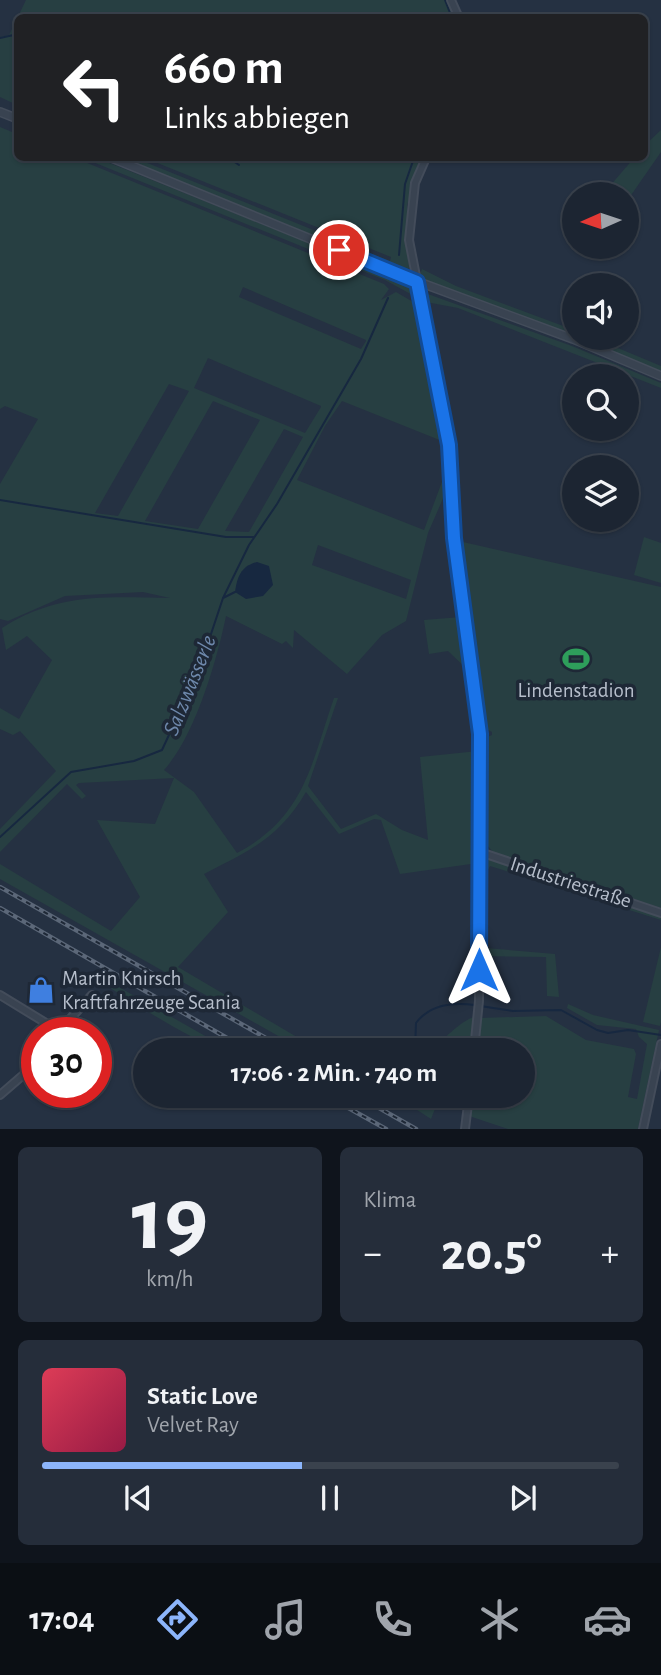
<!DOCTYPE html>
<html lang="de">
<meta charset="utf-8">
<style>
:root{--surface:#1c2532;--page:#252d3a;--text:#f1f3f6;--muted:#a0a5ac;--line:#3a424d;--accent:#8cb5fb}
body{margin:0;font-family:"Alegreya Sans",sans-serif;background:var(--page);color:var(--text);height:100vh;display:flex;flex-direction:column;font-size:26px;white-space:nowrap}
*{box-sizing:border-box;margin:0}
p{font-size:23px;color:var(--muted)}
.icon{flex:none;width:38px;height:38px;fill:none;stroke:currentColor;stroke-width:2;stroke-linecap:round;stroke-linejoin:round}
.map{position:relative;height:1129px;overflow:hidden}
.drawer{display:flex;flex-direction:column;gap:18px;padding:18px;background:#0f141c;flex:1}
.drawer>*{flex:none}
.top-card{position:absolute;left:14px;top:14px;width:634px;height:147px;border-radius:10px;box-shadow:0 2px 5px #0004,0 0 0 2px var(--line);background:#202124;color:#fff;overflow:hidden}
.needle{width:46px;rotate:267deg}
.buttons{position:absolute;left:562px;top:182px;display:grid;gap:14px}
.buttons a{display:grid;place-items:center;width:77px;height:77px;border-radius:50%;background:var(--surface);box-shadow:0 2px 5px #0004,0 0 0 2px var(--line);font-size:35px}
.speed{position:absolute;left:21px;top:1017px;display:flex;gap:14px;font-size:35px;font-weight:700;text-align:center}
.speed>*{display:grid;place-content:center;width:91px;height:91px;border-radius:50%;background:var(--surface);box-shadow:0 2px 5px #0004,0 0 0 2px var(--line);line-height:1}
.speed .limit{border:10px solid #d22;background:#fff;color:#111}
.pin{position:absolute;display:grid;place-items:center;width:60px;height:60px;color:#fff;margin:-30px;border:4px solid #fff;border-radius:50%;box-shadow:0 2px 7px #0007}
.me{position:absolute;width:77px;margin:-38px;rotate:0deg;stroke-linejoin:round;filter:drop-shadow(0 0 5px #0008)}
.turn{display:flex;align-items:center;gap:24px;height:147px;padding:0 35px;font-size:32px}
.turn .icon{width:91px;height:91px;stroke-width:2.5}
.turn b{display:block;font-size:49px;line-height:60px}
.big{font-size:52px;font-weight:700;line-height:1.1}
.drawer .tile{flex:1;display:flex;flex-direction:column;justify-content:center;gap:10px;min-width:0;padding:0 24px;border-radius:10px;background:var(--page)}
.drawer .dial{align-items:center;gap:0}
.dial b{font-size:91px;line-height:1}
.song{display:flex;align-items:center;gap:21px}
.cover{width:84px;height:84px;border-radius:10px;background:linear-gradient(135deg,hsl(350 70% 55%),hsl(340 70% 35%))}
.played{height:7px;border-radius:4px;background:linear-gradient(90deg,var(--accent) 45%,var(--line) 45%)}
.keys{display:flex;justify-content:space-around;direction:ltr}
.heat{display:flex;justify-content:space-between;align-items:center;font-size:38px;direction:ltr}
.drawer .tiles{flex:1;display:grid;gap:18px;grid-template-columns:1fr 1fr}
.tile:last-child{grid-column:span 2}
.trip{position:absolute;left:133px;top:1038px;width:402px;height:70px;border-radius:35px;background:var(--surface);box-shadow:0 2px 5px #0004,0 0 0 2px var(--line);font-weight:700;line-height:70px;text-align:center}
.tab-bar{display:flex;height:112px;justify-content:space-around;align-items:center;background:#0b0f14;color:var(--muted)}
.tab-bar .icon{width:49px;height:49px}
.tab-bar .active{color:var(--accent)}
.tab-bar b{font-size:32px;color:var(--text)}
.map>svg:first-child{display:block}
.green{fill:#273f42;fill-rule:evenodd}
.water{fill:#172840}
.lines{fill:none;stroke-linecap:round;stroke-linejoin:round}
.stream{stroke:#172840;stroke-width:2}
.minor-casing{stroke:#434c5a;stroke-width:10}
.tertiary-casing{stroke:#434c5a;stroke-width:10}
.minor{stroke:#394351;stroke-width:6}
.tertiary{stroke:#394351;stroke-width:7}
.rail-casing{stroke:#5b6778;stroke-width:4.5}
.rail{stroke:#1e2836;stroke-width:2;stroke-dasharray:5;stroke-linecap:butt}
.route-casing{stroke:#114b97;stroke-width:18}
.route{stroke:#1a73e8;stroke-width:12}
.labels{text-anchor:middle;stroke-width:7;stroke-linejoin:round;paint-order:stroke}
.poi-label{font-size:21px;fill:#b6becb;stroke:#1e2836}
.street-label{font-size:21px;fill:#b6becb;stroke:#1e2836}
.water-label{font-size:23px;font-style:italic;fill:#6e88ab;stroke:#1e2836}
</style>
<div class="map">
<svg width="661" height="1129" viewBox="0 0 661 1129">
<rect width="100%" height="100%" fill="#253142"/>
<path class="green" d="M 26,0 L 448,0 L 456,17 L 18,18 L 17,105 L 0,97 L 0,37 L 9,35 Z
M 0,127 L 17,134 L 18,158 L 75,158 L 384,284 L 389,289 L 381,300 L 396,292 L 420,306 L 447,443 L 342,401 L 325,426 L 297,480 L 424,530 L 449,463 L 451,480 L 428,533 L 406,621 L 382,635 L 347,674 L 294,630 L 293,648 L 286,641 L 282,644 L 226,616 C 217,660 195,736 164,770 L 194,792 L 237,853 C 305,817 311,764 334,698 L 338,698 L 308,786 L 341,829 L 376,814 L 402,830 L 428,840 L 420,757 L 478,751 L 478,863 L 400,874 L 381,820 L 374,819 L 339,834 L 306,792 C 279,838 249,851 204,874 L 228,912 L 178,967 L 319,1050 L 303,1050 L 0,879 L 0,864 L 111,931 L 140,897 L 97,820 L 155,824 L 174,778 L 79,783 L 76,785 L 86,796 L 82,799 L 67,784 L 0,852 L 0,829 L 56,771 L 20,731 L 13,735 L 0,729 L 0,708 L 19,719 L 52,660 L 27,636 L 6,650 L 2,628 C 58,592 107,597 170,598 L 143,592 L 65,596 L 8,621 L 0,619 L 0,484 L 38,419 L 5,406 L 0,409 ZM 243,287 L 366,340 L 366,341 L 361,349 L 239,297 ZM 208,358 L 321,406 L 321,407 L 305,433 L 194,388 ZM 169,384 L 189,391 L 118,516 L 95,513 ZM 213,401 L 260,420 L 198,529 L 145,521 ZM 284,429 L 303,437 L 249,532 L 225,531 ZM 318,545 L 411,580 L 406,599 L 312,565 Z
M 661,130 L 661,152 L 627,201 L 626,194 L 603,194 L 634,158 L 644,158 L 644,146 Z
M 83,158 L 97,158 L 409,283 L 416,291 L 416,297 L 385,280 Z
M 122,158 L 135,158 L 390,261 L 391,257 L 145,158 L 423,158 L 407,205 L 409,268 L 406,272 L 389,267 Z
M 422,269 L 456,286 L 574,330 L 574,336 L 426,281 L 420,274 Z
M 425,293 L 572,346 L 661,383 L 661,388 L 458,308 L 426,302 L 423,298 Z
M 425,306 L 428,306 L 455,440 L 456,493 L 447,415 Z
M 578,338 L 594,338 L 661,366 L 661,371 Z
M 644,537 L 661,543 L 661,583 L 634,575 Z
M 463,542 L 661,587 L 661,908 L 494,853 L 486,844 L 485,738 L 492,735 L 492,732 L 485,728 L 459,546 Z
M 461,617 L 463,619 L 470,672 L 448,651 L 429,654 L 424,620 Z
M 487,860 L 496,860 L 661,916 L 661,920 L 490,866 L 487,872 L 486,948 L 555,954 L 559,997 L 547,996 L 546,957 L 481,956 L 482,877 Z
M 661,947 L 661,1022 L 660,1026 L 643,1022 Z
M 94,973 L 230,1050 C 202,1050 120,993 92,977 Z
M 568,1004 L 593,1015 L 659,1030 L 638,1129 L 508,1129 L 469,1116 L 471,1096 L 523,1096 L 523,1050 L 476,1050 L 480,1018 L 546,1016 L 586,1040 L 634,1049 L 636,1054 L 628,1097 L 637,1099 L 647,1044 L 639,1037 L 636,1029 L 597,1025 L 567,1008 Z
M 476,1016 L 472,1050 L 428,1050 C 446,1040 456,1023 476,1016 Z
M 414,1096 L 440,1096 L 431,1119 L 411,1106 Z"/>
<path class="water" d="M 257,562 L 269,566 L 273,585 L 263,596 L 246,599 L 235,592 C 237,577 241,566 257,562 Z"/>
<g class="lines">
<path class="stream" d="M 445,0 L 452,18
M 0,38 L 18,34
M 229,158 L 239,165
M 399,255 L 405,184 L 414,158
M 0,500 L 226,537 L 253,537
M 223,598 L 235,592
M 0,837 L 71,772 L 134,761 L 162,750 L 199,670 L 223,598 L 249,545 L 277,504 L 361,359 L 388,298
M 480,1006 L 513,1011 L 561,1010 L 597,1030 L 608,1033 L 628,1030 L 661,1035
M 415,1050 L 416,1023 C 430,1004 453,1002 475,1005
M 391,1103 L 396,1096"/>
<defs>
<path id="minor" d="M 451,0 L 459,18
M 426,158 L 415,183 L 409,240 L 449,445 L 455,538 L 480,734 L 479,1001 L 474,1050
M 480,852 L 661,913
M 0,995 L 59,1031
M 58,1032 L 92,995
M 0,1095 L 37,1063
M 465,1129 L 469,1096
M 643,1129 L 661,1044"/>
<path id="tertiary" d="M 0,112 L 18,119
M 112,158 L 389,271 L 573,339 L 661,376"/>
</defs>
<use href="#minor" class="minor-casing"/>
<use href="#tertiary" class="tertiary-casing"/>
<use href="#minor" class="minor"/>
<use href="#tertiary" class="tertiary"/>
<defs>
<path id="rail" d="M 0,887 L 287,1050
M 0,908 L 248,1050
M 327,1096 L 386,1129
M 358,1096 L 416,1129"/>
</defs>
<use href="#rail" class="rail-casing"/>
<use href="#rail" class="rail"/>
</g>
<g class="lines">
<defs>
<path id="route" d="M 339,250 L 417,282 L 449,445 L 454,538 L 480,734 L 479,970"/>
</defs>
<use href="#route" class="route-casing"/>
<use href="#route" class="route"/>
</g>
<defs>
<symbol id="stadium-bare" viewBox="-9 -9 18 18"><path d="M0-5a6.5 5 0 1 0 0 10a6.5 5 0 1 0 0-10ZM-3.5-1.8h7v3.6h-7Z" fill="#2e9e5b" stroke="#1e2836" stroke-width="2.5" paint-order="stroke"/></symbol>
<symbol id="shop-bare" viewBox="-9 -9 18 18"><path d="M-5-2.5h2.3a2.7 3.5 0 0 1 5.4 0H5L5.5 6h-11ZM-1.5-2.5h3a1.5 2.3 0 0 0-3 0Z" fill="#3f7fe0" stroke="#1e2836" stroke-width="2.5" paint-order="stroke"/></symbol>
</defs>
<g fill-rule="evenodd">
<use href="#stadium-bare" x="557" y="640" width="38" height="38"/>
<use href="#shop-bare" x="22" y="971" width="38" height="38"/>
</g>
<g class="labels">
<g class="poi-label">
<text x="576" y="697">Lindenstadion</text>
<text x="62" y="985" text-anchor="start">Martin Knirsch<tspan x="62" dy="24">Kraftfahrzeuge Scania</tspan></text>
</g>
<g class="street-label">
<text transform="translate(571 882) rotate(18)" y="7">Industriestraße</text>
</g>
<g class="water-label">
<text transform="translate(189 685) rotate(-68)" y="8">Salzwässerle</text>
</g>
</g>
</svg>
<div class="buttons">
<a><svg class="needle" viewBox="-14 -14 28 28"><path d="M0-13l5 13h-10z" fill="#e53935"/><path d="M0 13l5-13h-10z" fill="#a0a5ac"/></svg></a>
<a><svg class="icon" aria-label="sound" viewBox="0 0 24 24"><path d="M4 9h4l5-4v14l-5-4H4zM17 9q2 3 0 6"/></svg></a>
<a><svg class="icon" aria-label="search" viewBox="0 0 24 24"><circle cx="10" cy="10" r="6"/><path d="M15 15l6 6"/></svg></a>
<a><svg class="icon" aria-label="layers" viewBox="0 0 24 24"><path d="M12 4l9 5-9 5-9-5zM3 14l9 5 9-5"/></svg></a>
</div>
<div class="speed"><div class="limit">30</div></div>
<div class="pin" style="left:339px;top:250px;background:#d93025"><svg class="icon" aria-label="arrive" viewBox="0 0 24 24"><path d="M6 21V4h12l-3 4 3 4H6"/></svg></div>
<svg class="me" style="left:479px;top:970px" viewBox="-20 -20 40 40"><path d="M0-17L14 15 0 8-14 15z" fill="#1a73e8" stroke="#fff" stroke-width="4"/></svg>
<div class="trip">17:06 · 2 Min. · 740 m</div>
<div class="top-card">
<div class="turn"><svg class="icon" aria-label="left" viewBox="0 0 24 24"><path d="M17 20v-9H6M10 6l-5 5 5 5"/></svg><div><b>660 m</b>Links abbiegen</div></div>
</div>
</div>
<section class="drawer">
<div class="tiles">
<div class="tile dial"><b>19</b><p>km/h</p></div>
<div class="tile"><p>Klima</p>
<div class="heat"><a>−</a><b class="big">20.5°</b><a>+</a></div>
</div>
<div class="tile">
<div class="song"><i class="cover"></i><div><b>Static Love</b><p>Velvet Ray</p></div></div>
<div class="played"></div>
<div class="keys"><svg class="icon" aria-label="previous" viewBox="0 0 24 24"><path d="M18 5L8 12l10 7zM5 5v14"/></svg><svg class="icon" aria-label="pause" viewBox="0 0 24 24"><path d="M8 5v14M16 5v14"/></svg><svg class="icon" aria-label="next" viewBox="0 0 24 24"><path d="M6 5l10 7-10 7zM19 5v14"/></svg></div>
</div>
</div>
</section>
<nav class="tab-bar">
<b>17:04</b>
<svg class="icon active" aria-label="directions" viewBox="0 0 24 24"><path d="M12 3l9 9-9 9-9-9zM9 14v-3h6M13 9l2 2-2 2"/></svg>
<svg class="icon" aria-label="music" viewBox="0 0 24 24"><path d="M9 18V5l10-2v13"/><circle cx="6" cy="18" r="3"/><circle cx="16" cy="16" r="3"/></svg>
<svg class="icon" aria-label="phone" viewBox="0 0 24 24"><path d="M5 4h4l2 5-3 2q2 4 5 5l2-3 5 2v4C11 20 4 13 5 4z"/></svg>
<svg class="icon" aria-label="climate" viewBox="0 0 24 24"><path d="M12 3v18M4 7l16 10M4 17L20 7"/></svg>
<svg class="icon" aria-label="car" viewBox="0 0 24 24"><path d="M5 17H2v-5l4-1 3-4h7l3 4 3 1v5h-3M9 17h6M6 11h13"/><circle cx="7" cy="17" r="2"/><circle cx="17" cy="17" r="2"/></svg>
</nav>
